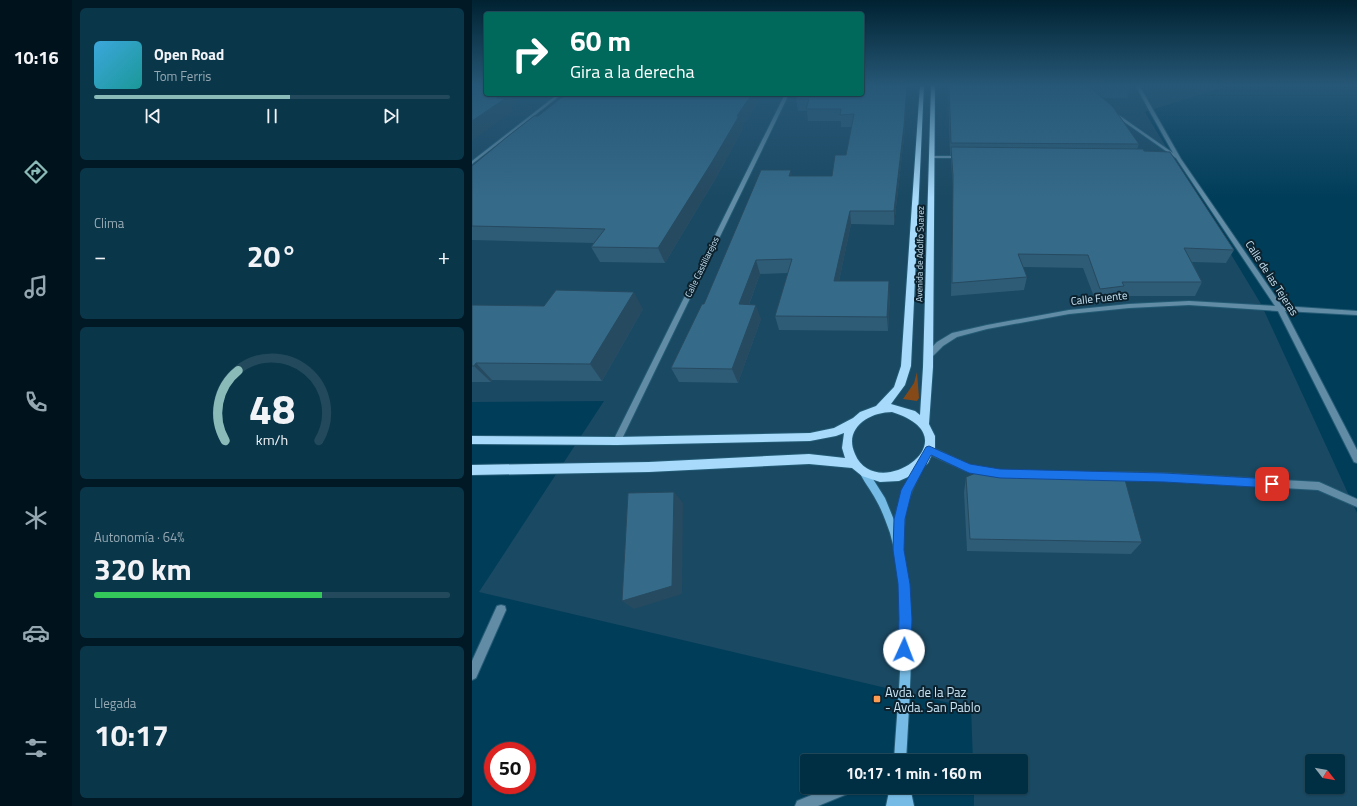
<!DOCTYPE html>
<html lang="es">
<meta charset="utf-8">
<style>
:root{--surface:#002e43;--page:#0a364a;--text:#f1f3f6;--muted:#95a8b2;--line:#224a5c;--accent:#8bbbb9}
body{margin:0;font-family:"Titillium Web",sans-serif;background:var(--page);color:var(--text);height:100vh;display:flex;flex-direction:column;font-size:15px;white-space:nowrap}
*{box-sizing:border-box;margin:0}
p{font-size:13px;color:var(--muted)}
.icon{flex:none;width:22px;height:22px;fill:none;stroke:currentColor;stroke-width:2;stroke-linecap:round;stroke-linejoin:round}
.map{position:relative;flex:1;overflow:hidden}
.drawer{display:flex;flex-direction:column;gap:8px;padding:8px;background:#001925;width:400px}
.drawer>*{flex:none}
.banner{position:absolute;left:12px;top:12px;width:380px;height:84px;border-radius:4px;box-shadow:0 1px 3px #0004,0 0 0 1px var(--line);background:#00695c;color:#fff;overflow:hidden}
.needle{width:26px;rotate:121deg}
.buttons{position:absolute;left:833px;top:754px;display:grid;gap:8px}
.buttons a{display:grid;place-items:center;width:40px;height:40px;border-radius:4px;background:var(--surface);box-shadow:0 1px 3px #0004,0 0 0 1px var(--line);font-size:20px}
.speed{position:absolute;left:12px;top:742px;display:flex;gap:8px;font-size:20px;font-weight:700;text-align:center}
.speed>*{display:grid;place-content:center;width:52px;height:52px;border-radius:50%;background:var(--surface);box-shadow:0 1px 3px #0004,0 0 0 1px var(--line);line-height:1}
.speed .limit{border:6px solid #d22;background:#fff;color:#111}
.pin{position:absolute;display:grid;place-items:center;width:34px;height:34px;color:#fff;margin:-17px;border-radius:8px;box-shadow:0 2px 6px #0006}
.me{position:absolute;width:44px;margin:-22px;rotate:2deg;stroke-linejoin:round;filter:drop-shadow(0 0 3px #0008)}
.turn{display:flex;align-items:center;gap:14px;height:84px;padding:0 20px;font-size:18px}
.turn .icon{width:52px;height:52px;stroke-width:2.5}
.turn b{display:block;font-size:28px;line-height:34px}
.big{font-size:30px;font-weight:700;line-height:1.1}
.drawer .widget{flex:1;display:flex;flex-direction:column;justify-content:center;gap:6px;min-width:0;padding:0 14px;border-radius:6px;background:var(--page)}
.drawer .dial{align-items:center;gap:0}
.dial svg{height:104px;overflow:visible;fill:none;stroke:var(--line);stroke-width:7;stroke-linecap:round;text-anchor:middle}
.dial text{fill:var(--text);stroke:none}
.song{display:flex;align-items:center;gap:12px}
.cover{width:48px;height:48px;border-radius:6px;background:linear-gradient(135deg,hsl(200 70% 55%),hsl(180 70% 35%))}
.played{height:4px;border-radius:2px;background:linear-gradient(90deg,var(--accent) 55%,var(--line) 55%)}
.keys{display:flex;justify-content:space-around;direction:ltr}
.heat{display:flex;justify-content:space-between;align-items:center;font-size:22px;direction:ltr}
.charge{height:6px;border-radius:3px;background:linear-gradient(90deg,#34c759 64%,var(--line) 0)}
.trip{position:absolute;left:328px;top:754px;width:228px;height:40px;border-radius:4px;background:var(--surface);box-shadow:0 1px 3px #0004,0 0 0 1px var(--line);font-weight:700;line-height:40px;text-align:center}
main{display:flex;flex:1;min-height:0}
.dock{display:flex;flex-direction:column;width:72px;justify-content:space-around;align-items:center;background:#00121b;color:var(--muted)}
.dock .icon{width:28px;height:28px}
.dock .selected{color:var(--accent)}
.dock b{font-size:18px;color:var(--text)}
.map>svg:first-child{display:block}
.built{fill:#1a4963;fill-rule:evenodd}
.green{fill:#854a17}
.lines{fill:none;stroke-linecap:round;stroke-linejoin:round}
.minor-casing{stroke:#245b75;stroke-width:2}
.secondary-casing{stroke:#245b75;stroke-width:2}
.primary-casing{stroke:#245b75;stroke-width:2}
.minor{fill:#628ca6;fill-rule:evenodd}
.secondary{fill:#76bbe5;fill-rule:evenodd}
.primary{fill:#a8dbfb;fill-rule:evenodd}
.wall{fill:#2e5b76}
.shaded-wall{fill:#264a60}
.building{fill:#366a89;stroke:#264a60}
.route{fill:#1a73e8;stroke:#114b97}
.poi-dot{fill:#fc9d53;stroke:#0c222e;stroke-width:1.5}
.labels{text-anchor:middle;stroke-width:4;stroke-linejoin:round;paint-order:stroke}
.far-street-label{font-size:9px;fill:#c9e4f5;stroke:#0c222e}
.street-label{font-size:11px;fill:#c9e4f5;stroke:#0c222e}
.near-poi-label{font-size:13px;fill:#c9e4f5;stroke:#0c222e;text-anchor:start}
</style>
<main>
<nav class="dock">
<b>10:16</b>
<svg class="icon selected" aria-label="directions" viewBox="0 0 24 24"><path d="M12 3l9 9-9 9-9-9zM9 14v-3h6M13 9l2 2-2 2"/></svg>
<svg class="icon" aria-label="music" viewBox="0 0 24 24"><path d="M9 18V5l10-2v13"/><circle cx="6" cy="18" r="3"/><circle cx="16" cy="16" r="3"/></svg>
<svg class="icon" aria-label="phone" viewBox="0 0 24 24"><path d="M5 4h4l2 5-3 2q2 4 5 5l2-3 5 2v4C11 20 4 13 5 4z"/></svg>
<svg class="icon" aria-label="climate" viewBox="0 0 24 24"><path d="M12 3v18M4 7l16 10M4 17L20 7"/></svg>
<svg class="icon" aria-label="car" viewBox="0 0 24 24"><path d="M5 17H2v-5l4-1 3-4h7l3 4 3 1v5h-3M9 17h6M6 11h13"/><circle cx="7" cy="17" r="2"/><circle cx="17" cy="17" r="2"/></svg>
<svg class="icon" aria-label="filters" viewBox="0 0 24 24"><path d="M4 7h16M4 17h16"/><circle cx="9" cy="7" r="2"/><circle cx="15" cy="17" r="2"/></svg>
</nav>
<section class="drawer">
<div class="widget">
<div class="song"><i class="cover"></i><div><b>Open Road</b><p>Tom Ferris</p></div></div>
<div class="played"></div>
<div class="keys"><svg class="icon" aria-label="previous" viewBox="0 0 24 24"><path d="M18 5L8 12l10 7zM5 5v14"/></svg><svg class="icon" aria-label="pause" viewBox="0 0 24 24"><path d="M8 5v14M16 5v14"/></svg><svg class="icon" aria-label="next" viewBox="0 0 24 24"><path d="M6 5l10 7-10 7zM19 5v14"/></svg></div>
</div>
<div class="widget"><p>Clima</p>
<div class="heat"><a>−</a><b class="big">20°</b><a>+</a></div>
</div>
<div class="widget dial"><svg viewBox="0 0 100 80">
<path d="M14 69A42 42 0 1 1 86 69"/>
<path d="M14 69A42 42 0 0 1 24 15" stroke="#8bbbb9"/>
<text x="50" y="56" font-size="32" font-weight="700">48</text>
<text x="50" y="72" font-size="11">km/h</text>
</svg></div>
<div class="widget"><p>Autonomía · 64%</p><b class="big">320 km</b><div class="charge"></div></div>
<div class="widget"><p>Llegada</p><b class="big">10:17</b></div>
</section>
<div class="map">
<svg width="885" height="806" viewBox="0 0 885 806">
<rect width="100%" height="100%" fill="#003d59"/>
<path class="built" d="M 0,85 L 14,85 L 14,94 L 390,94 L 390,85 L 759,85 L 673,112 L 789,304 L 885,513 L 885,806 L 502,806 L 502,787 L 549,787 L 549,761 L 501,761 L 499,708 L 7,592 L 132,401 L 0,402 ZM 840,761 L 866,761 L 866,787 L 840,787 Z"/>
<path class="green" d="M 445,372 L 447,398 L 445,401 L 431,399 L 442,383 Z"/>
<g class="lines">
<defs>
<path id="minor" d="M 663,85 L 667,85 L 709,159 L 810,306 L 885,311 L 885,315 L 813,311 L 885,450 L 885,463 L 882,462 L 806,311 L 717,305 L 657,308 L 597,314 L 515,329 L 485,337 L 471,346 L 460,357 L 454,357 L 453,355 L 454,353 L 465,342 L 480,333 L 515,325 L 597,310 L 657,304 L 717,301 L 803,306 L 704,158 L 638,112 L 641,111 L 701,153 Z
M 86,94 L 90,94 L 0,164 L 0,161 Z
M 313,94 L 317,94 L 149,441 L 148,443 L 145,445 L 142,443 L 141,441 Z
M 458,156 L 490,156 L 492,157 L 490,158 L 460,158 L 458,157 Z
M 457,446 L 498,465 L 521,470 L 522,473 L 521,476 L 518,477 L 494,471 L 454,453 L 453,450 L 454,447 Z
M 641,472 L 692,473 L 847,482 L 885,499 L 885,507 L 846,490 L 692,481 L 641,480 L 638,479 L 637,476 L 638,473 Z
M 29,605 L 33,606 L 34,610 L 4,678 L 0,680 L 0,661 L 25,606 Z
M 359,787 L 382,787 L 380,792 L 346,806 L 323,806 L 325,801 Z"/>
<path id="secondary" d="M 448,462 L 451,463 L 452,466 C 445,481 437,494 434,510 C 432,519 433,534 429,541 C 445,614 438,688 434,761 L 422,761 C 426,689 438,604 418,533 C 414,522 410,510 404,500 C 399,490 391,481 387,471 L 388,468 L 391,467 L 394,468 L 413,498 L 422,520 L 430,491 L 445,463 Z
M 418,787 L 438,787 L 442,806 L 428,806 L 428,804 L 428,806 L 414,806 Z"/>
<path id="primary" d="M 448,85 L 452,85 L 439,366 L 433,385 L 419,404 L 443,411 L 448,415 L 451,367 L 459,85 L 463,85 L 461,367 L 457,424 L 463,436 L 463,448 L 456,463 L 445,473 L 427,481 L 408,482 L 390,476 L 380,468 L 337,464 L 177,472 L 0,475 L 0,465 L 177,462 L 337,454 L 373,458 L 370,448 L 372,433 L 364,436 L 338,441 L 145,445 L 0,444 L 0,436 L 145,437 L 338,433 L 362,428 L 381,418 L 388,412 L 404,406 L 422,387 L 429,366 ZM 420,412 C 504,438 404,505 383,454 C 371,428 398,412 420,412 Z"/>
</defs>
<use href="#minor" class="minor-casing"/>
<use href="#secondary" class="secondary-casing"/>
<use href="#primary" class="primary-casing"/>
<use href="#minor" class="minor"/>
<use href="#secondary" class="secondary"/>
<use href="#primary" class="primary"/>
</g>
<path class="wall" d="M 476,85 L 658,85 L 659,87 L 655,98 L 630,98 L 667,144 L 665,149 L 672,151 L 762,250 L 754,263 L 720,262 L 730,282 L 723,296 L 648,296 L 646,299 L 624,302 L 611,268 L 551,267 L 555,277 L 552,290 L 479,296 L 481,189 L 479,160 L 479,155 L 478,155 Z
M 435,93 L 432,138 L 422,225 L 379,224 L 367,281 L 418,295 L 416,331 L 307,330 L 303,316 L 316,273 L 288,274 L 277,305 L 289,319 L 266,383 L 207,382 L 199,368 L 232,304 L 320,176 L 360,176 L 374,155 L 380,127 L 369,127 L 369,121 L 336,121 L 335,111 L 326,111 L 324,99 Z
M 94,94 L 291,94 L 270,127 L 271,129 L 245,176 L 193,263 L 128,262 L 119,247 L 122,243 L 0,240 L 0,166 L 66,116 Z
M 0,305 L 72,306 L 171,309 L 130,381 L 20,380 L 19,382 L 0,382 Z
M 494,477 L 670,542 L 659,554 L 495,551 L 492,492 Z"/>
<path class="shaded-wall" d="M 435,85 L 435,93 L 432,138 L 422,225 L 422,211 Z
M 30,94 L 56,94 L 39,106 L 41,111 L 0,141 L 0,121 L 25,98 Z
M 280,94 L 291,94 L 270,127 L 271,129 L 245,176 L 193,263 L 186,248 L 265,116 Z
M 319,170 L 322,183 L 317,176 Z
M 378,211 L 379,224 L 364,295 L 362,281 Z
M 284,260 L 288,274 L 272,318 L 267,304 Z
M 417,281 L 418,295 L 416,331 L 415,317 Z
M 162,292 L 171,309 L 130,381 L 118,364 Z
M 284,305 L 289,319 L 266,383 L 260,369 Z
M 4,363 L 20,380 L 19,382 L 2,366 Z
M 202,492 L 211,503 L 210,594 L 162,609 L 150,601 Z"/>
<path class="building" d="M 4,85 L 14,85 L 14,94 L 30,94 L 25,98 L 34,98 L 0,121 L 0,88 Z
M 390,85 L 435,85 L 432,126 L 422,211 L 378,211 L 362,281 L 417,281 L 415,317 L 303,316 L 320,259 L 284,260 L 267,304 L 284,305 L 260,369 L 199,368 L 230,304 L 232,304 L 289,170 L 319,170 L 317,176 L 360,176 L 363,155 L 374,155 L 382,114 L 368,115 L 369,109 L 334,109 L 337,99 L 324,99 L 325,94 L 390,94 Z
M 477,85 L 617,85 L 620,87 L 618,87 L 641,107 L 667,144 L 479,143 Z
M 627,85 L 658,85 L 659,87 L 630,87 Z
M 94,94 L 280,94 L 265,116 L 267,116 L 240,162 L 186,248 L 119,247 L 133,229 L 0,226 L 0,166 L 35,137 L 62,116 L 66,116 Z
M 479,147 L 671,149 L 672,151 L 698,152 L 762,250 L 712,248 L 730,282 L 650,282 L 652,286 L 628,289 L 616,255 L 546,254 L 555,277 L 480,283 L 481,176 Z
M 84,290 L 162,292 L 118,364 L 4,363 L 2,366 L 0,366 L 0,305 L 72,306 Z
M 511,470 L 652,476 L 670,542 L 498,539 L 494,477 Z
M 202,492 L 200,586 L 150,601 L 156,493 Z"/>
<linearGradient id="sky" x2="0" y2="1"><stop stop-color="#002231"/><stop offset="0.43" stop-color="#265776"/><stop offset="1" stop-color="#265776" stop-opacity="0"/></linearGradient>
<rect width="885" height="198" fill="url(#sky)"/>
<path class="route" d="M 457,446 L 498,464 L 528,469 L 692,473 L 800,479 L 804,480 L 806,484 L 804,487 L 800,488 L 692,482 L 528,478 L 497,473 L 459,455 L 440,491 L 433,519 L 432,550 L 438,584 L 440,619 L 439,650 L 437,655 L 432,657 L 428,655 L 426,650 L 427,619 L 426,584 L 421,550 L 422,519 L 429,490 L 454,447 Z"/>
<rect class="poi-dot" x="401" y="695" width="8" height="8" rx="2"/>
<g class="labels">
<g class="far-street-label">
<text transform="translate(448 254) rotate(-89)" y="3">Avenida de Adolfo Suarez</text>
<text transform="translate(230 267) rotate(-64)" y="3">Calle Castillarejos</text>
</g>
<g class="street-label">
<text transform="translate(800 278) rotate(57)" y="4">Calle de las Tejeras</text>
<text transform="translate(627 298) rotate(-6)" y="4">Calle Fuente</text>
</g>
<g class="near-poi-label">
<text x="413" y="697">Avda. de la Paz<tspan x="413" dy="15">- Avda. San Pablo</tspan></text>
</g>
</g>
</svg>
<div class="buttons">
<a><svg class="needle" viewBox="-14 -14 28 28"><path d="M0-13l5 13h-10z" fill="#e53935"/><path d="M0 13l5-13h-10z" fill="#95a8b2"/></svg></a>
</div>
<div class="speed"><div class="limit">50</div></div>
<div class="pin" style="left:800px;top:484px;background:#d93025"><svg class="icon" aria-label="arrive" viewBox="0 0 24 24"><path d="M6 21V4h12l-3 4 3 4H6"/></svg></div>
<svg class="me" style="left:432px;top:650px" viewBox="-20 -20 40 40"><circle r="19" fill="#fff"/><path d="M0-13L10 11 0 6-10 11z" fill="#1a73e8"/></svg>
<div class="trip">10:17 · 1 min · 160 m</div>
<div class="banner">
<div class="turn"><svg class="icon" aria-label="right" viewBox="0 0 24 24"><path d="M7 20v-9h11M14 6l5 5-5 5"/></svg><div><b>60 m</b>Gira a la derecha</div></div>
</div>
</div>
</main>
